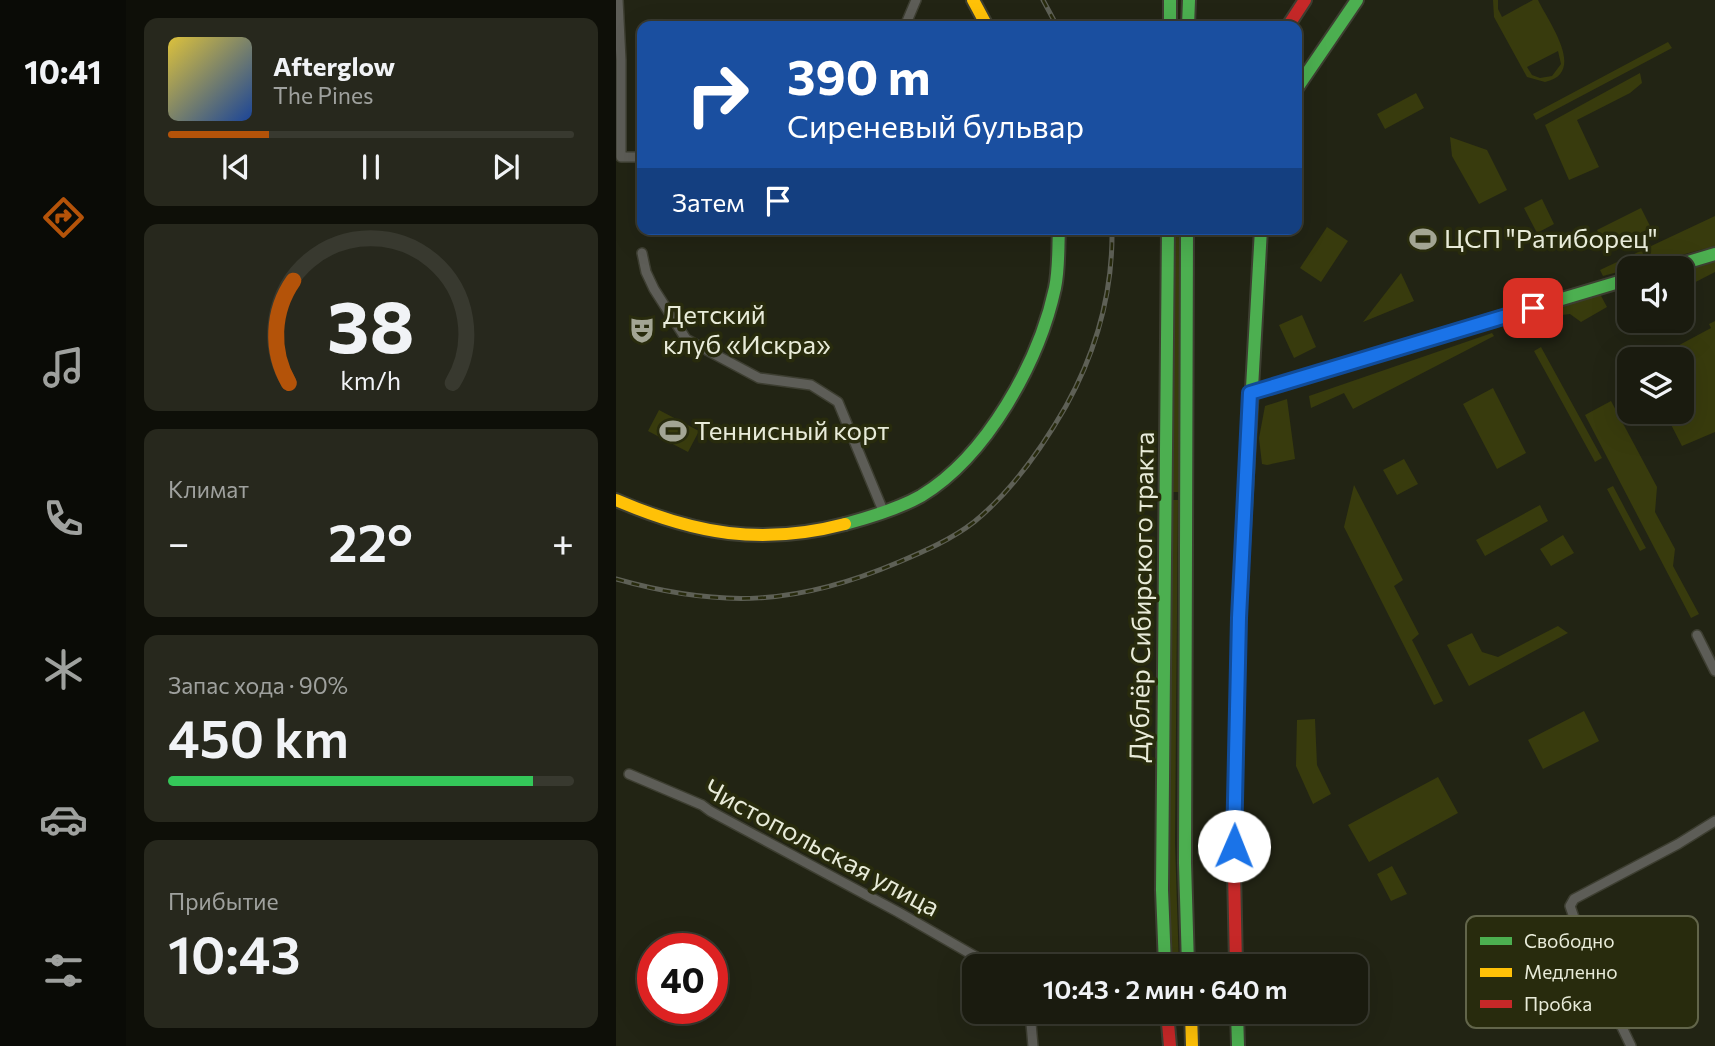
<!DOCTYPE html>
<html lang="ru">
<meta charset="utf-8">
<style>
:root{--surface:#1a1b0f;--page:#27281d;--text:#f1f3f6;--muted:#9fa19e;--line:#38392f;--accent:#b45309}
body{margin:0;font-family:Commissioner,sans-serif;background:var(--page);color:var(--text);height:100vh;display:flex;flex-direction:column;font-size:26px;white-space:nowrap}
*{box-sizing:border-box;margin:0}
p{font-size:23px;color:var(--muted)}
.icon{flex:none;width:38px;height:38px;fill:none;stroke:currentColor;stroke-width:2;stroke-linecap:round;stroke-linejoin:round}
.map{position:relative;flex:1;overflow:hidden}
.side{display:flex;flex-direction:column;gap:18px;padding:18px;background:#0e0f08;width:490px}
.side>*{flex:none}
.guide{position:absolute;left:21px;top:21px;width:665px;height:214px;border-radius:14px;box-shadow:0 7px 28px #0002,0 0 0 2px var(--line);background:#1a4fa0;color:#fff;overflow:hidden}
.tools{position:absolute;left:1001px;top:256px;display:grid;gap:14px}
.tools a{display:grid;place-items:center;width:77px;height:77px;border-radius:14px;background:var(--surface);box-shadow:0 7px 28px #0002,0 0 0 2px var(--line);font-size:35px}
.speed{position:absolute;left:21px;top:933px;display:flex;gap:14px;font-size:35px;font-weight:700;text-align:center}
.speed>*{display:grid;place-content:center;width:91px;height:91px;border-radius:50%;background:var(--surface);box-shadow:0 7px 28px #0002,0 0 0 2px var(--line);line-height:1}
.speed .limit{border:10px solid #d22;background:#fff;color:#111}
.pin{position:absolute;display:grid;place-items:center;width:60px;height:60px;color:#fff;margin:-30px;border-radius:14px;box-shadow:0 4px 10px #0006}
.me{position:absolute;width:77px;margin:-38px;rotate:1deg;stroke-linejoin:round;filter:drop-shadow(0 0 5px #0008)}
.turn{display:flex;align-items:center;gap:24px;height:147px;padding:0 35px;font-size:32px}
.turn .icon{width:91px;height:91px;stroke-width:2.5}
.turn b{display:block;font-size:49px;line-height:60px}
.then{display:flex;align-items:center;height:66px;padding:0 35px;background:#0003;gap:14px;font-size:26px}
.big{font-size:52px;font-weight:600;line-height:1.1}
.side .tile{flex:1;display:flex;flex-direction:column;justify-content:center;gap:10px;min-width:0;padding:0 24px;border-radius:14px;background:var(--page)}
.side .dial{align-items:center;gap:0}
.dial svg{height:182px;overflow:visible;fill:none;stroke:var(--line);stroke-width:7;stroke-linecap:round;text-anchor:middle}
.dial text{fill:var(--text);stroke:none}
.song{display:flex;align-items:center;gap:21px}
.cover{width:84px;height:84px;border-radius:10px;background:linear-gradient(135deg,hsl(50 70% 55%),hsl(220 70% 35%))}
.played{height:7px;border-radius:4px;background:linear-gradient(90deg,var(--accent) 25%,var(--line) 25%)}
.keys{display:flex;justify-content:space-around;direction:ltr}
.heat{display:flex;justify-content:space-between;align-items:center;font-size:38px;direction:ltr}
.charge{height:10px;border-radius:5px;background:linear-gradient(90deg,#34c759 90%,var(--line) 0)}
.trip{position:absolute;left:346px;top:954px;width:406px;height:70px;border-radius:14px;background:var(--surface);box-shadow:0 7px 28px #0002,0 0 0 2px var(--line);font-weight:600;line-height:70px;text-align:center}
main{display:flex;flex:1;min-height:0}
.menu{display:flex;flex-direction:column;width:126px;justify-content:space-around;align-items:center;background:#0a0b06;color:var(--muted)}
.menu .icon{width:49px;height:49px}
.menu .active{color:var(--accent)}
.menu b{font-size:32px;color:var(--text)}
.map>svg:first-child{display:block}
.green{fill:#383b0d;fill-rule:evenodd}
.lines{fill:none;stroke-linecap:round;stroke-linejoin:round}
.street-casing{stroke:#3d3e31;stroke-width:12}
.fast-casing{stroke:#3d3e31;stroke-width:16}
.slow-casing{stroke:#3d3e31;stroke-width:16}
.jam-casing{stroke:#3d3e31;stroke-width:16}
.street{stroke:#5d5d57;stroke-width:9}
.fast{stroke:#4caf50;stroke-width:12}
.slow{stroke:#ffc107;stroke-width:12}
.jam{stroke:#c62828;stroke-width:12}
.rail-casing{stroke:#5e6056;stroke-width:5}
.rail{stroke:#282b0d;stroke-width:2.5;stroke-dasharray:8;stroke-linecap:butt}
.route-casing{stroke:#114b97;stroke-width:18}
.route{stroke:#1a73e8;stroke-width:12}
.labels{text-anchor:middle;stroke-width:7;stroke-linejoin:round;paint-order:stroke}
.poi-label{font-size:26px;fill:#e8ebd9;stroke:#282b0d;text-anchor:start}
.street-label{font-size:26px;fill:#e8ebd9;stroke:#282b0d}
.key{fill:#282b0d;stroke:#62654a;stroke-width:2}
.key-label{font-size:19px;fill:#e8ebd9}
</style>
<main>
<nav class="menu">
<b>10:41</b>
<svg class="icon active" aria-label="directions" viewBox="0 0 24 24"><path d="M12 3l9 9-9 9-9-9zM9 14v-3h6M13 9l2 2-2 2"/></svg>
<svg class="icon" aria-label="music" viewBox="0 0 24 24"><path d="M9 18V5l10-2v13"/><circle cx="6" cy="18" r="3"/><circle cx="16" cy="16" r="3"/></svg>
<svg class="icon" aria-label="phone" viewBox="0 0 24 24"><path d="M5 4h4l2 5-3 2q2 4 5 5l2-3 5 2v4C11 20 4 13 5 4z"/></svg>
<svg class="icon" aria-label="climate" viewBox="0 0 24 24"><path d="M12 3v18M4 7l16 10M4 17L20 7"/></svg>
<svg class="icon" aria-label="car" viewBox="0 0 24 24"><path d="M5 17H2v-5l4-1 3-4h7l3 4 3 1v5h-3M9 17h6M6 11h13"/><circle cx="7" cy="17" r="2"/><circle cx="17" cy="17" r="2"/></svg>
<svg class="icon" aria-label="filters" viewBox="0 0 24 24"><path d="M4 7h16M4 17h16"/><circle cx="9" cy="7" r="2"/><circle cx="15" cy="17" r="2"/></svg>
</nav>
<section class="side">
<div class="tile">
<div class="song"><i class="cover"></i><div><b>Afterglow</b><p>The Pines</p></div></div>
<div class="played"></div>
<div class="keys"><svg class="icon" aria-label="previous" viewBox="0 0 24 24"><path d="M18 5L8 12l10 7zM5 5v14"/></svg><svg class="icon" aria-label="pause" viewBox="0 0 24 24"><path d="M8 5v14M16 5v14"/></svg><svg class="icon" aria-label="next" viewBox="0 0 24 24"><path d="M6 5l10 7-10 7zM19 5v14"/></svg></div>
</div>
<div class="tile dial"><svg viewBox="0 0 100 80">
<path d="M14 69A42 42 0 1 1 86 69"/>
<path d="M14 69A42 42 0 0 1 16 24" stroke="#b45309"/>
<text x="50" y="56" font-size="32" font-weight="700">38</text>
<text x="50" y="72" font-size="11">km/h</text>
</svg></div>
<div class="tile"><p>Климат</p>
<div class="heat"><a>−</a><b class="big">22°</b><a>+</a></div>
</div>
<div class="tile"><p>Запас хода · 90%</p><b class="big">450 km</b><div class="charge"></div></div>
<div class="tile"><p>Прибытие</p><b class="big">10:43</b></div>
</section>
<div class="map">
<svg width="1099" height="1046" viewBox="0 0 1099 1046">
<rect width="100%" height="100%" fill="#222414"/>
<path class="green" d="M 877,0 L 882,0 L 882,9 L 886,17 L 917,0 L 922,0 C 933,23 971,73 929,82 L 911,77 L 878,17 ZM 942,51 L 945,64 L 936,76 L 924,78 L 916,75 L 911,67 Z
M 1052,42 L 1056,48 L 920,120 L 917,114 Z
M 1024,73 L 1026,83 L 1014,93 L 961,120 L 983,167 L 953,180 L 929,125 Z
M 800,93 L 808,108 L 769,129 L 761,114 Z
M 834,137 L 871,150 L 891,190 L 863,204 L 836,156 Z
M 926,199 L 938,224 L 921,233 L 908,208 Z
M 1025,208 L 1035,228 L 990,250 L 981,230 Z
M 1099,216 L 1099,246 L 987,276 L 984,270 Z
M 711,227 L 732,241 L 705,282 L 684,268 Z
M 557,229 L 566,229 L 563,492 L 554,492 Z
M 1099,257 L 1099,272 L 1066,289 L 1066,268 Z
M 785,273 L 798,301 L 747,322 Z
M 983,292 L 991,307 L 965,322 L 954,314 L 946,315 L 941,306 Z
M 686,315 L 700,347 L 678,358 L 663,325 Z
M 1099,321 L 1099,432 L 1066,446 L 1048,411 L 1066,411 L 1066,359 L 1037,359 L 1035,354 L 1051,345 L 1054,350 L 1095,328 L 1093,324 Z
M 876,333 L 878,336 L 737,409 L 728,393 L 695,408 L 693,396 Z
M 925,347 L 986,458 L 979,462 L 918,351 Z
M 877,388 L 910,453 L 881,469 L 847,404 Z
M 671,399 L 679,459 L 651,465 L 646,464 L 643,438 L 649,406 Z
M 995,401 L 1041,487 L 1039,512 L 1059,549 L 1057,566 L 1083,614 L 1075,618 L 969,415 Z
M 43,410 L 83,431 L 72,452 L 32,431 Z
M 788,459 L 802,484 L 781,495 L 767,470 Z
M 738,485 L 787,580 L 778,586 L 803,634 L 796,640 L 827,701 L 818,705 L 728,527 Z
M 997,486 L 1030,548 L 1024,551 L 991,489 Z
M 554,500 L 562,500 L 559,843 L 563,966 L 555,966 L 552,901 Z
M 924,505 L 932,521 L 869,556 L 860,540 Z
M 947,535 L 958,553 L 935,566 L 924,549 Z
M 942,626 L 952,633 L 853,686 L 831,645 L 856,633 L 866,652 L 882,657 Z
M 968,711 L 983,741 L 927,769 L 912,740 Z
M 699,719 L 701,765 L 715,794 L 697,804 L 680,766 L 681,720 Z
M 822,777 L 842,813 L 753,862 L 732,825 Z
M 776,866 L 791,894 L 775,901 L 761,874 Z
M 1048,927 L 1082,998 L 1058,1009 L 1024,938 Z"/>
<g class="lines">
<defs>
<path id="street" d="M 2,0 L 5,60 L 5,157 L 26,157
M 289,26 L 300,0
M 26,253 L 30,272 L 38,289 L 70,339 L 143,378 L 195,385 L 222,402 L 268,513
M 1081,635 L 1099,671
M 13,774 L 86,805 L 94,811 L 282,912 L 376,966
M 414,1012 L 417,1046
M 1015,1046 L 970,952 L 954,906 L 958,899 L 1062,844 L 1099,821"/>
<path id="fast" d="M 554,0 L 554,26
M 572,26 L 573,0
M 681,88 L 741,0
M 571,229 L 569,863 L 572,966
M 1052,268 L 1099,254
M 869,322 L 1013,279
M 229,524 C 255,517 282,509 305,496 C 371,456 423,362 439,288 C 443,269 442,249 443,229
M 621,720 L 623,618 L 645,229
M 549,966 L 546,890 L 552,229
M 621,1012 L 622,1046"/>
<path id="slow" d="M 357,0 L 371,26
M 0,500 C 79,534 145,546 229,524
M 575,1012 L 576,1046"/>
<path id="jam" d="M 672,26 L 689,0
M 634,393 L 869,322
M 620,966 L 618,871 L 621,720
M 551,1012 L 554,1046"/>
</defs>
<use href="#street" class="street-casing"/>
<use href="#fast" class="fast-casing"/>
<use href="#slow" class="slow-casing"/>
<use href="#jam" class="jam-casing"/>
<use href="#street" class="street"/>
<use href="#fast" class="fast"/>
<use href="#slow" class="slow"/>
<use href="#jam" class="jam"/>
<defs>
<path id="rail" d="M 427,0 L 441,26
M 0,579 C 106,609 182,605 283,562 C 309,551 336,539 358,522 C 396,491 426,448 450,406 C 481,350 497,293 496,229"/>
</defs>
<use href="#rail" class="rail-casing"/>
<use href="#rail" class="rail"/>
</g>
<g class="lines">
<defs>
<path id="route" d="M 618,846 L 623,618 L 634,393 L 917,308"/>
</defs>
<use href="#route" class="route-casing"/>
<use href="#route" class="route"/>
</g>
<defs>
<symbol id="stadium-bare" viewBox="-9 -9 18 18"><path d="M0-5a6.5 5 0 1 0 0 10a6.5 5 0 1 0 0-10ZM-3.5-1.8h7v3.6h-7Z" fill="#a3a594" stroke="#282b0d" stroke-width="2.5" paint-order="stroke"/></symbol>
<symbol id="theatre-bare" viewBox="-9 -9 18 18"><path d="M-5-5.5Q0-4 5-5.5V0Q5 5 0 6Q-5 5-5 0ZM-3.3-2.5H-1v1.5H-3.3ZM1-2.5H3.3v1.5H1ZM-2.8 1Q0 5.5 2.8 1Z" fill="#a3a594" stroke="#282b0d" stroke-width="2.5" paint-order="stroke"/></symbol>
</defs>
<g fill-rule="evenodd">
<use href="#stadium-bare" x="788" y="220" width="38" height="38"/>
<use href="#theatre-bare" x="7" y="311" width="38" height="38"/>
<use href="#stadium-bare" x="38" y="412" width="38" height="38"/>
</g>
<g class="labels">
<g class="poi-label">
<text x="828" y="248">ЦСП "Ратиборец"</text>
<text x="47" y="324">Детский<tspan x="47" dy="30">клуб «Искра»</tspan></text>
<text x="78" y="440">Теннисный корт</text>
</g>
<g class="street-label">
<text transform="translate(526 597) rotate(-89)" y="9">Дублёр Сибирского тракта</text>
<text transform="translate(206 848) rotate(28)" y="9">Чистопольская улица</text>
</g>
</g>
<rect x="850" y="916" width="232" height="112" rx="10" class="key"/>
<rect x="864" y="937" width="32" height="8" fill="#4caf50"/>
<rect x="864" y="968" width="32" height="9" fill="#ffc107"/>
<rect x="864" y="1000" width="32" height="8" fill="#c62828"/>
<g class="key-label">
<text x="908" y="948">Свободно</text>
<text x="908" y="979">Медленно</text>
<text x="908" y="1011">Пробка</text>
</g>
</svg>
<div class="tools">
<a><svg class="icon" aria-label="sound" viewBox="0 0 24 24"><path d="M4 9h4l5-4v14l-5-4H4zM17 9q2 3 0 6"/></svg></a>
<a><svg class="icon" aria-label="layers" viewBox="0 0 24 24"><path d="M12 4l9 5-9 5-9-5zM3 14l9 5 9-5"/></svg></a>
</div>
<div class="speed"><div class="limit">40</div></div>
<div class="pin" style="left:917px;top:308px;background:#d93025"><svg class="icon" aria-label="arrive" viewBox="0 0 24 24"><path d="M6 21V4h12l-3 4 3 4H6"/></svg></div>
<svg class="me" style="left:618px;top:846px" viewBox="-20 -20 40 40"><circle r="19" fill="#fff"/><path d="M0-13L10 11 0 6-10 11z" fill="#1a73e8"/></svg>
<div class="trip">10:43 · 2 мин · 640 m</div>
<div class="guide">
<div class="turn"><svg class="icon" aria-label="right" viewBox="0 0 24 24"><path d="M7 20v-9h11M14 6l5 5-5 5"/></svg><div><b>390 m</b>Сиреневый бульвар</div></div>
<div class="then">Затем<svg class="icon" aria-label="arrive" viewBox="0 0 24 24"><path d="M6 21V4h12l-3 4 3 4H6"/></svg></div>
</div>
</div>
</main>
